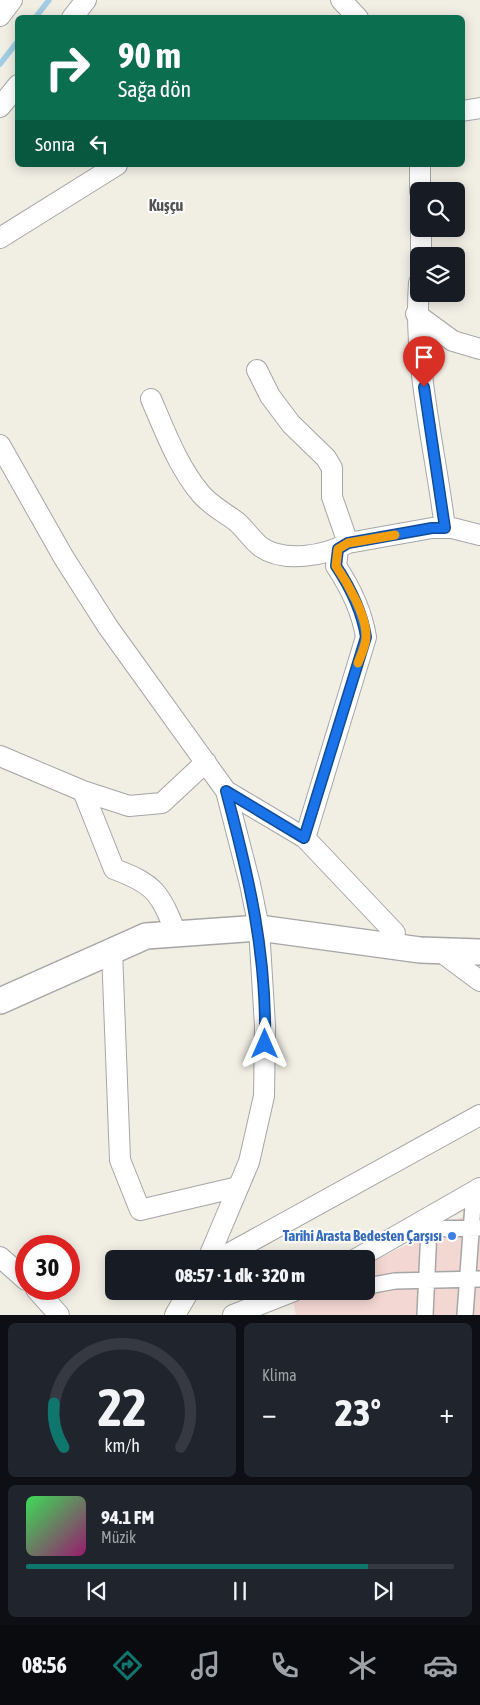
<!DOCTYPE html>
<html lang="tr">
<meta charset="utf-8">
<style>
:root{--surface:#171b24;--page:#20242c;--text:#f1f3f6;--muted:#9ea1a6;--line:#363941;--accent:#0f766e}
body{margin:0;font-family:"Asap Condensed",sans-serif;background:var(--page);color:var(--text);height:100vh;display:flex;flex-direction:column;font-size:19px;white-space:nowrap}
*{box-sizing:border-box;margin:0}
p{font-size:16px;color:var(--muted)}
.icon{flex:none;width:28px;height:28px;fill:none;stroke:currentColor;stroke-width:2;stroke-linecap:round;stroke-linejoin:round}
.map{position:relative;height:1315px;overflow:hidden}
.sheet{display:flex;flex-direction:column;gap:8px;padding:8px;background:#0d0f14;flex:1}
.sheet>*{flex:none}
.top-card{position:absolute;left:15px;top:15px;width:450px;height:152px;border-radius:8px;box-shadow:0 2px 12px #0003;background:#0b6e4f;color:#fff;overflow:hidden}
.controls{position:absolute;left:410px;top:182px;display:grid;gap:10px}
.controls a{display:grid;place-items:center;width:55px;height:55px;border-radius:8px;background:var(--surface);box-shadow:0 2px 12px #0003;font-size:25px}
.speed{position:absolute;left:15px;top:1235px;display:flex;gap:10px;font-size:25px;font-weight:700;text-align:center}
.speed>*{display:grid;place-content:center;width:65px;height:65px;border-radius:50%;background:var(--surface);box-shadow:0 2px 12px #0003;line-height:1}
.speed .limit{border:8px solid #d22;background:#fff;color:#111}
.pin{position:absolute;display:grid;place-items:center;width:42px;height:42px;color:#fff;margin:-51px -21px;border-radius:50% 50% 50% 0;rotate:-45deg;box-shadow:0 0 5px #0007}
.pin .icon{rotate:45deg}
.me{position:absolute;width:55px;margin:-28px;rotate:0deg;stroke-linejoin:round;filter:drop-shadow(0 0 4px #0008)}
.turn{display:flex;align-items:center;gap:18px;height:105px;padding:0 20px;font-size:22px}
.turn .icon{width:65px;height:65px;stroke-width:2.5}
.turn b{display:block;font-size:35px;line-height:42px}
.then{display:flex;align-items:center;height:48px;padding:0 20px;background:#0003;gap:10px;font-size:19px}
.big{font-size:38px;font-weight:800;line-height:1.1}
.sheet .widget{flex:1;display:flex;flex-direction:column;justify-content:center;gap:8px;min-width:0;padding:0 18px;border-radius:8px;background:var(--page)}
.sheet .dial{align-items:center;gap:0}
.dial svg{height:130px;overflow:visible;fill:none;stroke:var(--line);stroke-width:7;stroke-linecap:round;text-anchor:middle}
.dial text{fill:var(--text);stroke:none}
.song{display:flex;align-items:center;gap:15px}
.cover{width:60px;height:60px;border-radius:8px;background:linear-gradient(135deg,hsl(130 70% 55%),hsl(320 70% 35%))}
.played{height:5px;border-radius:2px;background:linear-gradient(90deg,var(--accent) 80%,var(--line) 80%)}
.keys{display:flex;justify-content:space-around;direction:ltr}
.heat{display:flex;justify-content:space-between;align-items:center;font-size:28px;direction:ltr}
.sheet .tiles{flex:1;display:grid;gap:8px;grid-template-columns:1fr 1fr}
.widget:last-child{grid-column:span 2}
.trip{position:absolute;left:105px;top:1250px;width:270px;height:50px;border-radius:8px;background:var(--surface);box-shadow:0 2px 12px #0003;font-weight:800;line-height:50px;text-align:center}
.dock{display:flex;height:80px;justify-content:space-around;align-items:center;background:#090b0e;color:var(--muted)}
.dock .icon{width:35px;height:35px}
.dock .active{color:var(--accent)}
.dock b{font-size:22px;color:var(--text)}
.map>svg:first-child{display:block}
.commercial{fill:#f3d7d2}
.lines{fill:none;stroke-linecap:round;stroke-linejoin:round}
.stream{stroke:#a1cce2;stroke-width:5.5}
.pedestrian-casing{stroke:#a6a6a6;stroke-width:18}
.minor-casing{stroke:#a6a6a6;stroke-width:22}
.tertiary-casing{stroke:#a6a6a6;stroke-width:28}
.pedestrian{stroke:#fff;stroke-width:15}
.minor{stroke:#fff;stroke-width:20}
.tertiary{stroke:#fff;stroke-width:25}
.route-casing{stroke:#114b97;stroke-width:12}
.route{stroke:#1a73e8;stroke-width:9}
.slow{stroke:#f59e0b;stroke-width:9}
.shop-dot{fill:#3f7fe0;stroke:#fff;stroke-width:2}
.labels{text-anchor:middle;stroke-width:4;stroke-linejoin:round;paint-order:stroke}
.shop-label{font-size:15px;font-weight:bold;fill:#366cbe;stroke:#fff;text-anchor:end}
.neighbourhood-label{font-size:16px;font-weight:bold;fill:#525252;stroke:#fff}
</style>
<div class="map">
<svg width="480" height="1315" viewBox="0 0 480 1315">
<rect width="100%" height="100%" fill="#f1eee4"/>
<path class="commercial" d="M 480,1208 L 480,1315 L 296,1315 L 293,1302 L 313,1291 L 366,1291 L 366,1265 Z"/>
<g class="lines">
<path class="stream" d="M 35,18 L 49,0
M 0,64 L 18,41"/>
<defs>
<path id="pedestrian" d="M 419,1229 L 480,1228
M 373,1285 L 395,1281 L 480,1279
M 425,1315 L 429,1229
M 465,1315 L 474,1191"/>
<path id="minor" d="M 341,0 L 358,18
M 0,16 L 12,0
M 72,18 L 86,0
M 0,107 L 18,85
M 462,111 L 480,108
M 420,165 L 420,191
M 0,238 L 117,165
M 421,256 L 421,229
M 419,283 C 413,364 435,447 445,528
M 416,314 L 453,341 L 480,349
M 257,370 L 270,396 L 291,424 L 326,458 L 332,468 L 332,497 L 348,543
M 151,399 C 165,431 178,467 201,494 C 211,506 224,512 237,522 C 245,529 252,540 261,547 C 284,563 325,556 348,543 L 432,528 L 452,528 L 480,535
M 0,445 L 64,558 L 108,627 L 226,791 L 305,838 L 395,933 L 383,944
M 0,756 L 83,791 L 114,869 C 155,884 160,893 176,933
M 83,791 L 129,806 L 162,803 L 206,762
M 305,838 L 366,637 C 362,612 350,587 336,566 L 338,549
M 437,949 L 480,981
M 112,951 L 120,1160 L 140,1210 L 238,1187
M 0,1257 L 26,1280
M 208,1259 L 249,1162 L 264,1096 L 265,1026 L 259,928 L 250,884 L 226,791
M 219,1259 L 480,1115
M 356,1259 L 480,1188
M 36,1289 L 59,1315
M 175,1315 L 189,1291
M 233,1315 L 294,1291"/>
<path id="tertiary" d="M 0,1001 L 146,936 L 259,928 L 420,950 L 480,952"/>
</defs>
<use href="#pedestrian" class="pedestrian-casing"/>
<use href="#minor" class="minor-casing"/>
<use href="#tertiary" class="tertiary-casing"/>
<use href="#pedestrian" class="pedestrian"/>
<use href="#minor" class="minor"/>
<use href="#tertiary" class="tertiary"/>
</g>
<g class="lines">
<defs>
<path id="route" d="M 265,1044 C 267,954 249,877 226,791 L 304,838 L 366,637 C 362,612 350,587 336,566 L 338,549 L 348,543 L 432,528 L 445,528 L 424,387"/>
</defs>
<use href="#route" class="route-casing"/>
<use href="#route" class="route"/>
<path class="slow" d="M 358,663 C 361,655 366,645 366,637 C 367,616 347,582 336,566 L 338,549 L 348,543 L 395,535"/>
</g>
<circle class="shop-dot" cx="452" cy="1236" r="5"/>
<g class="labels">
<g class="shop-label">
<text x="442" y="1241">Tarihi Arasta Bedesten Çarşısı</text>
</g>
<g class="neighbourhood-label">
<text x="166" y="211">Kuşçu</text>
</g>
</g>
</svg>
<div class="controls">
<a><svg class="icon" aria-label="search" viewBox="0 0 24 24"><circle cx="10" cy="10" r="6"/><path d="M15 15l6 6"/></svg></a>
<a><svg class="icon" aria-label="layers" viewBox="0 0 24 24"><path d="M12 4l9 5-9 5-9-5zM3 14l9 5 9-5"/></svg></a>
</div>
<div class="speed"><div class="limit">30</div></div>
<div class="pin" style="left:424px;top:387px;background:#d93025"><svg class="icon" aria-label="arrive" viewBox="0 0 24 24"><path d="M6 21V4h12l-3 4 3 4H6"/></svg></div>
<svg class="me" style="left:265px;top:1044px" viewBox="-20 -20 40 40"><path d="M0-17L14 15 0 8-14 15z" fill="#1a73e8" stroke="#fff" stroke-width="4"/></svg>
<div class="trip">08:57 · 1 dk · 320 m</div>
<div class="top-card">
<div class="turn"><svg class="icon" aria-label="right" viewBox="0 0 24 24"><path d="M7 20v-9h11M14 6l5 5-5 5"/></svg><div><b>90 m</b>Sağa dön</div></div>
<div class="then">Sonra<svg class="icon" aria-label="left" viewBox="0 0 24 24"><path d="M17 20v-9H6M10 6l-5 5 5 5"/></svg></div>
</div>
</div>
<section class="sheet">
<div class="tiles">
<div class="widget dial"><svg viewBox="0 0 100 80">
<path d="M14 69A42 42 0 1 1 86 69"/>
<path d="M14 69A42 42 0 0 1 8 42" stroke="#0f766e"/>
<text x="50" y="56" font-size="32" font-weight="700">22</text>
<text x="50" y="72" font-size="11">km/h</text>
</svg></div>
<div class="widget"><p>Klima</p>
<div class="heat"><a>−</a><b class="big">23°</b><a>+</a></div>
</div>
<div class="widget">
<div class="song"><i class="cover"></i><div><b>94.1 FM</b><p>Müzik</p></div></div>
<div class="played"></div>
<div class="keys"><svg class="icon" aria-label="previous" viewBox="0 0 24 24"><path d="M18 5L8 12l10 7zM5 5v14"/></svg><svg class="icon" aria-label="pause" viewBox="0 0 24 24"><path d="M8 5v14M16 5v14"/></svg><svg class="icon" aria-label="next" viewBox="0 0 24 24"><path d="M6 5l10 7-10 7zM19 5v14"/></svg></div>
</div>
</div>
</section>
<nav class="dock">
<b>08:56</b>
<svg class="icon active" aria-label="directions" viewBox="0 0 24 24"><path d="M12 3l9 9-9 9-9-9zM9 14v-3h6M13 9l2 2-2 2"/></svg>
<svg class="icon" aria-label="music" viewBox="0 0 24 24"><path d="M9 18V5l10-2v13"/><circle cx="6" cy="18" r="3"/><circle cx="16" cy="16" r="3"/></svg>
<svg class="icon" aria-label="phone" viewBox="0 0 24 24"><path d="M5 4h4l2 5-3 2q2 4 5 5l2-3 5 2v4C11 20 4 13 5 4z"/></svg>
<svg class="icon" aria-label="climate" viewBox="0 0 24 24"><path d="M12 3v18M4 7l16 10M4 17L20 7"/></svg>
<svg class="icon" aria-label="car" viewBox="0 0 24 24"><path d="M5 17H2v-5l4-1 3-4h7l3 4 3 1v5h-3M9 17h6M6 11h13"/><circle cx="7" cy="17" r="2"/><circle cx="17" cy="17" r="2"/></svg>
</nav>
